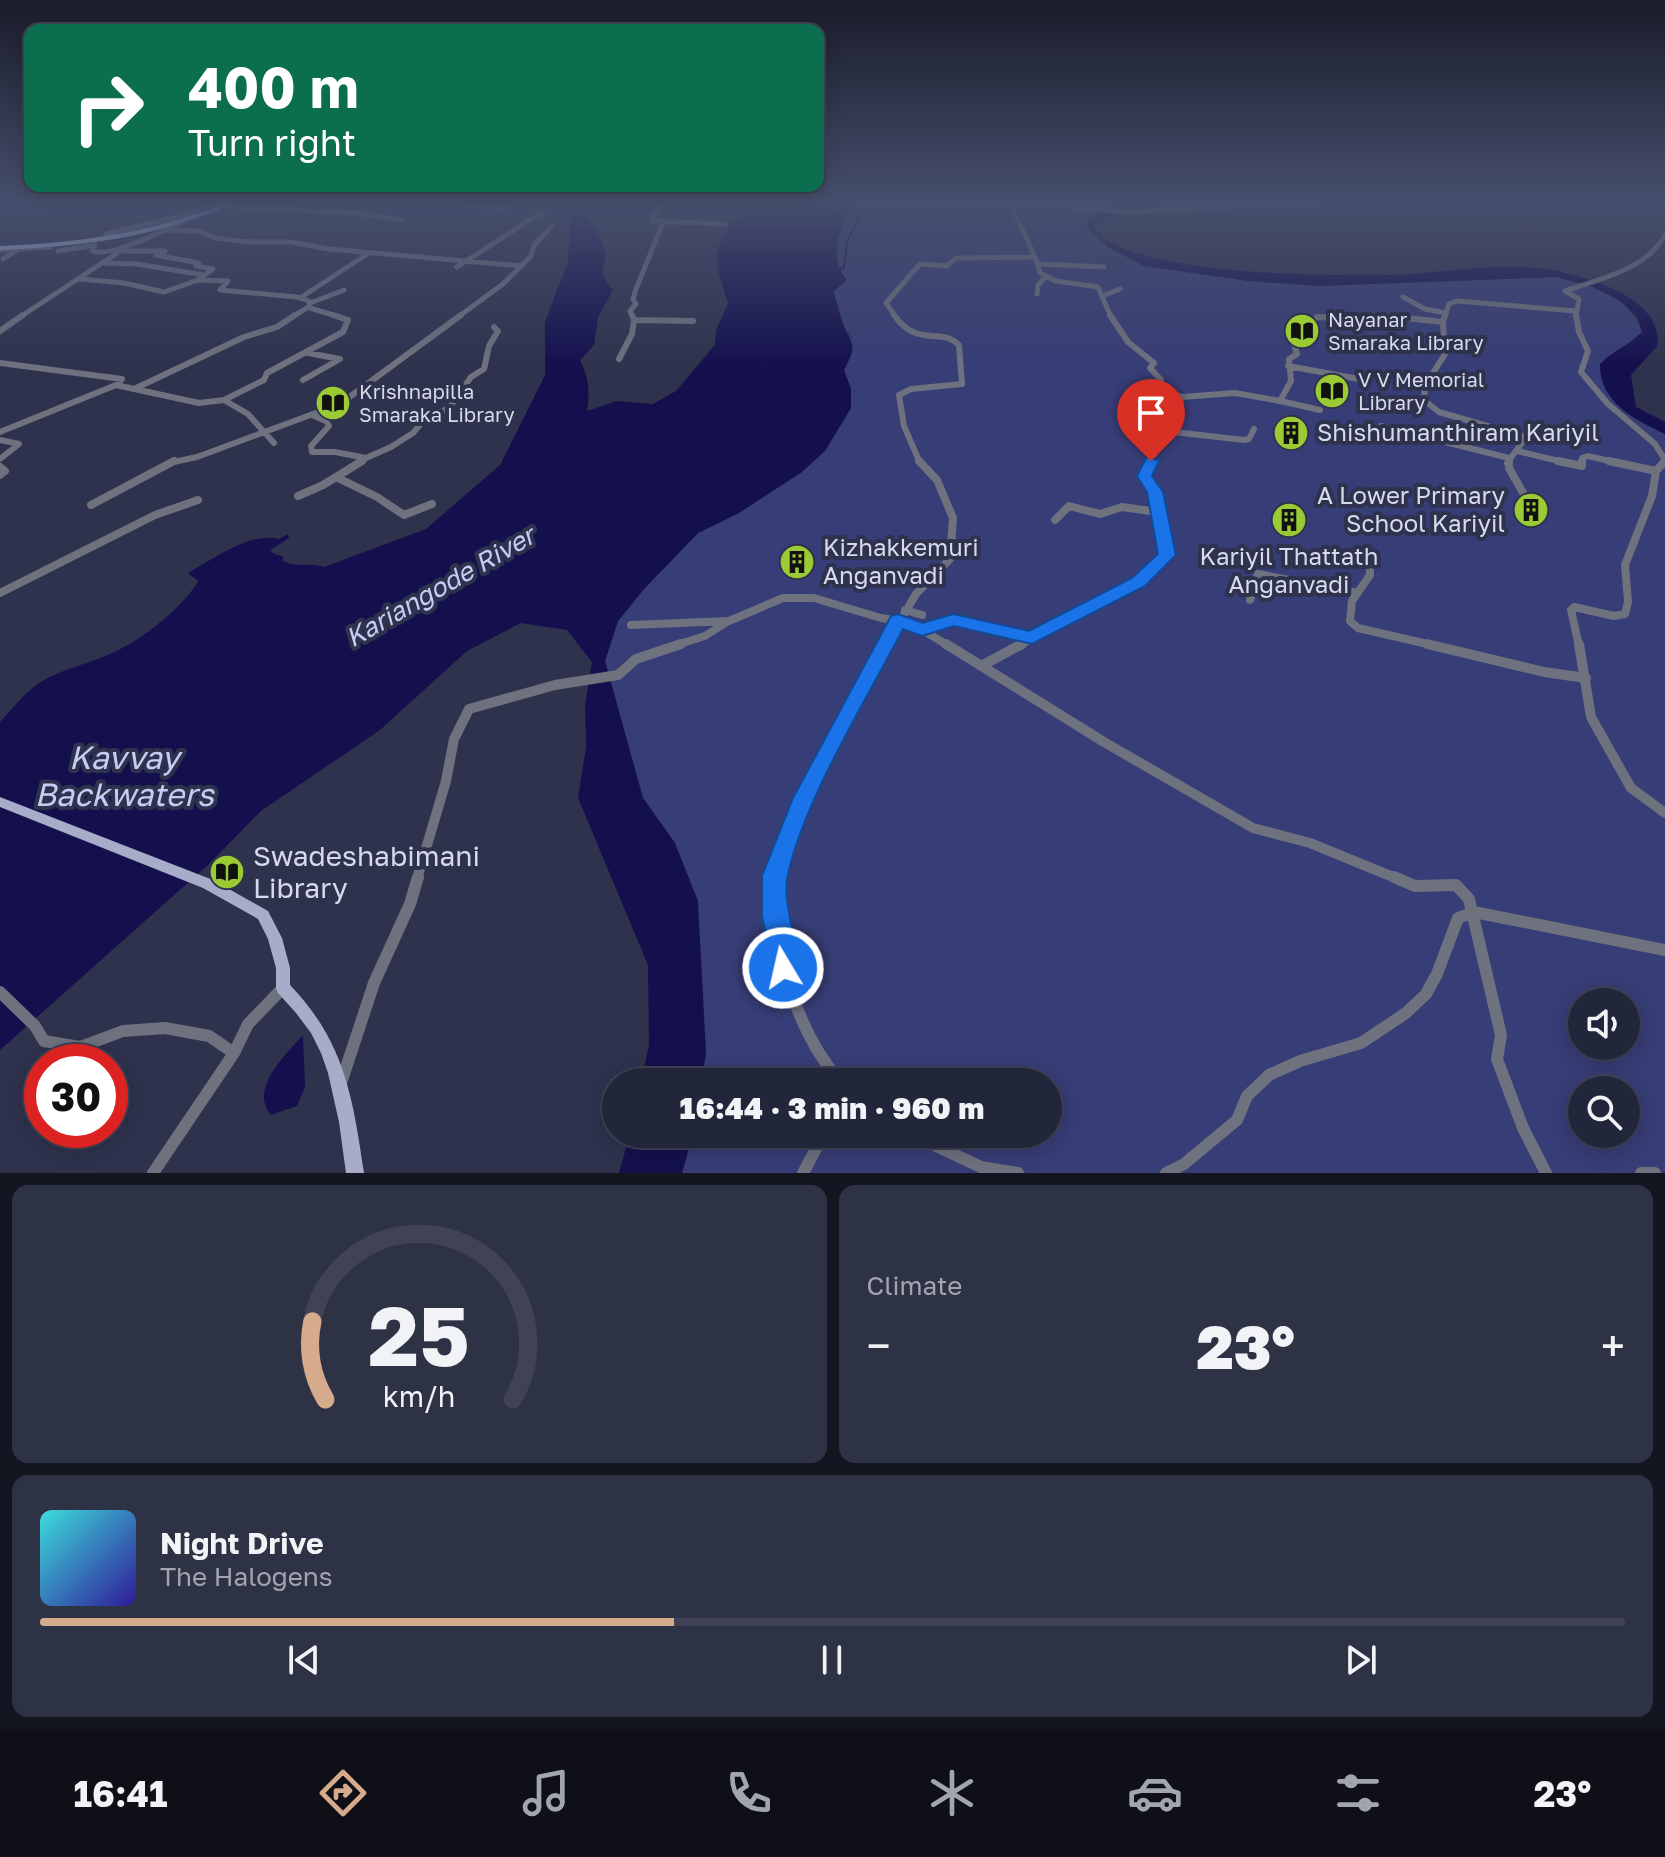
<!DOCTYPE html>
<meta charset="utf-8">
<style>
:root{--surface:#22263a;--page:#2e3245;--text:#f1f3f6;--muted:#a2a5af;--line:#3f4354;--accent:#d6ab8b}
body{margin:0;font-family:"Golos Text",sans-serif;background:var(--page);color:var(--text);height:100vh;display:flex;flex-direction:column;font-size:30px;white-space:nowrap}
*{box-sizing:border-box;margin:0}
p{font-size:26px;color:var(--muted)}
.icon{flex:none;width:44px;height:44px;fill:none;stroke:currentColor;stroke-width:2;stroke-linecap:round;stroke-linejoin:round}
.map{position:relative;height:1173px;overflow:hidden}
.details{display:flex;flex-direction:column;gap:12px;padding:12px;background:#131520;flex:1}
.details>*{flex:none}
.banner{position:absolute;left:24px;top:24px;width:800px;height:168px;border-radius:16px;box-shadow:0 4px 20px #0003,0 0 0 2px var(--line);background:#0b6e4f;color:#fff;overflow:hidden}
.buttons{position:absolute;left:1568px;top:988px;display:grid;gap:16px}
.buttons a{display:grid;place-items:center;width:72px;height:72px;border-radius:50%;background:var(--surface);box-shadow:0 4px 20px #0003,0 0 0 2px var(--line);font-size:40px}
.speed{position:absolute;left:24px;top:1044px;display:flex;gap:16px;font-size:40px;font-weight:700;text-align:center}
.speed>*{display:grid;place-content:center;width:104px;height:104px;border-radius:50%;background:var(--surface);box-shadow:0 4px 20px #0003,0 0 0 2px var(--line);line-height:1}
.speed .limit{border:12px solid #d22;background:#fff;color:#111}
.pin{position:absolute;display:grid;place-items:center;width:68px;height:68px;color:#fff;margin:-82px -34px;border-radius:50% 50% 50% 0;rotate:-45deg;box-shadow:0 0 8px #0007}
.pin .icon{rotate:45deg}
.me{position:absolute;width:88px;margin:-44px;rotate:351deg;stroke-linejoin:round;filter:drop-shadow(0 0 6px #0008)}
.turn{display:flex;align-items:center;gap:28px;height:168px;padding:0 32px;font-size:36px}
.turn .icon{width:104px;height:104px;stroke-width:2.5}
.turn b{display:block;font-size:56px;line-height:68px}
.big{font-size:60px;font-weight:800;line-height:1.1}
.details .tile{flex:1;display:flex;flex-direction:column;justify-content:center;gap:12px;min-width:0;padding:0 28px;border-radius:16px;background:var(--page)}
.details .dial{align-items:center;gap:0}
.dial svg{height:208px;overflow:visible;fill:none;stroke:var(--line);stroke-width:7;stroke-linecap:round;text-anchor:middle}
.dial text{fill:var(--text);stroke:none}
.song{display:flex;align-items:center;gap:24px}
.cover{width:96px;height:96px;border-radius:12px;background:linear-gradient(135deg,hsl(180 70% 55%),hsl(250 70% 35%))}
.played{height:8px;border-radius:4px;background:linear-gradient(90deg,var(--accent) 40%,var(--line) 40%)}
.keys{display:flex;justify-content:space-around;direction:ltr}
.heat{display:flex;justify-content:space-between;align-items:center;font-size:44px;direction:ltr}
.details .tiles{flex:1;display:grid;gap:12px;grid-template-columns:1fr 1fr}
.tile:last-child{grid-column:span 2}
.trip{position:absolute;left:602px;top:1068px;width:460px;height:80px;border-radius:40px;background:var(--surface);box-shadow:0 4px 20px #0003,0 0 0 2px var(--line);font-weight:800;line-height:80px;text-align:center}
.menu{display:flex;height:128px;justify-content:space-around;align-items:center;background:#0e0f17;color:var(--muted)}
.menu .icon{width:56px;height:56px}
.menu .active{color:var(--accent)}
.menu b{font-size:36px;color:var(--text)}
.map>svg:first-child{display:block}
.green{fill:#373d76;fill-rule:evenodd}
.water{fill:#14104e}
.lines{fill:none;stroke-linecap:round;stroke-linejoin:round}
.stream{stroke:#14104e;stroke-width:2}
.minor-far4{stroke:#6e717e;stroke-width:5}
.minor-far3{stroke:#6e717e;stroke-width:6}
.minor-far2{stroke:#6e717e;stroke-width:8}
.minor-far1{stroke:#6e717e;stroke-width:10}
.minor{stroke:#6e717e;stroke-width:12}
.major{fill:#a7acc8;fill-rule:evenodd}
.highway{fill:#bdc4e5;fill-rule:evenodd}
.route{fill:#1a73e8;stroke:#114b97;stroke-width:2}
.labels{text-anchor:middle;stroke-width:8;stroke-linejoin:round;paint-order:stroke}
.far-poi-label{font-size:20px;fill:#d6daeb;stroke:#2e324d;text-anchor:start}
.poi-label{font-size:24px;fill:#d6daeb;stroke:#2e324d;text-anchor:start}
.water-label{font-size:26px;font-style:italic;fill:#c5cdf5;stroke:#2e324d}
.near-poi-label{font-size:28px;fill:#d6daeb;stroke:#2e324d;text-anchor:start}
.near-water-label{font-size:32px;font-style:italic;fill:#c5cdf5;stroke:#2e324d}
</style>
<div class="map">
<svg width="1665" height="1173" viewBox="0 0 1665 1173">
<rect width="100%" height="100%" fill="#2e324d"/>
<path class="green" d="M 854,202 L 1125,202 L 1092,216 L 1093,236 L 1144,266 L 1249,281 L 1319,286 L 1556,277 C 1590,284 1630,296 1642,332 C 1629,345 1613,351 1600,364 C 1600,403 1634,419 1665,434 L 1665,1173 L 682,1173 L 693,1134 L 1048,1134 L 1048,1082 L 701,1082 L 706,1053 L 675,843 L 643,798 L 605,661 L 618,621 L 644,589 L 698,533 L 739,513 L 825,451 L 851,408 L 851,389 L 844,369 L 852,337 L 845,328 L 833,291 L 839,254 L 838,231 ZM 1582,1002 L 1626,1002 L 1626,1046 L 1582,1046 ZM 1582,1090 L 1626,1090 L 1626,1134 L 1582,1134 Z"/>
<path class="water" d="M 580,202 L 598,202 L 589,217 C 592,228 600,237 604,247 C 610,267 593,267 613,290 L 598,317 L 594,345 L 580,360 C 589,379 590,391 587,411 L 616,401 L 653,404 L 676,391 L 715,345 L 716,330 L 728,303 C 720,275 708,256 728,229 C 734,220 743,213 745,202 L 854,202 C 842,230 825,251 847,280 L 833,292 C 838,303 840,318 845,329 C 855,349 855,348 844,370 L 851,389 L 851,408 L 825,451 L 802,472 L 739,513 L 698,533 L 644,589 L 618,621 L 605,661 L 643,798 L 675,843 L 698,901 L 706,1053 L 701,1082 L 641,1082 L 649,1045 L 648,965 L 578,798 L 586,747 L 585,704 L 592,662 L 567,630 L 521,623 L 467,651 L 380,730 L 261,811 L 209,864 L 0,1050 L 0,722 C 12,709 25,692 39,683 C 63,668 89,664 114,652 C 140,641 185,606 198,581 L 188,573 C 214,559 249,532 279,539 L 288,534 L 289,538 L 270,550 L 274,554 L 283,556 L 283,561 C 298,568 309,562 324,567 L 426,529 L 500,465 L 545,375 L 545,322 L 568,261 L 570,219 Z
M 1124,202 L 1147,202 L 1094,225 C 1114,277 1341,276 1393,275 C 1446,273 1504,260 1557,271 C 1591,278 1665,300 1657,346 L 1631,375 L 1636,407 L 1665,422 L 1665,434 C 1634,419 1600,403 1600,364 C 1613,351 1629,345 1642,332 L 1637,317 L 1622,302 L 1593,287 L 1556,277 L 1319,286 L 1249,281 L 1144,266 L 1108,247 L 1085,225 L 1092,216 Z
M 303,1035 L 305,1087 L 297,1106 L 270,1115 C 268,1110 263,1102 264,1097 C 264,1074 289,1051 303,1035 Z
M 630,1134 L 693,1134 L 682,1173 L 619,1173 Z"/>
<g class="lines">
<path class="stream" d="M 840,269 L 844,268 L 848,239 L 867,202"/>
<path class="minor-far4" d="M 448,202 L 499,208 L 520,202
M 663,202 L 652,221 L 726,224
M 1010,202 C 1016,219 1039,260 1040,273 L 1056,281 L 1098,287 L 1111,317
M 1055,206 L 1129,212 L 1312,202
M 226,207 L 357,213 L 401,220
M 166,230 L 198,231 L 216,238 L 249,242 L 290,242 L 329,249 L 522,266
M 106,234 L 180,216 L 220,202
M 0,250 L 51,247
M 58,251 L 95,245 L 92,251 C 113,258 163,230 184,221
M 120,251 L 165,251 L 156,255 L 199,263 L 196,266 L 213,269 L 198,280 L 228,281 L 220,290 L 297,297 L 309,301 L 310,308 L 340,317
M 3,259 L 17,250
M 102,263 L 137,264 L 204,275
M 1039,264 L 1104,267
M 457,267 L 542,212
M 80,279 L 124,283 L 164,292 L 198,280
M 1037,294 L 1038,285 L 1045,277
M 1105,295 L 1120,289
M 1403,297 L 1425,309 L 1446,313
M 300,298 L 369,253
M 310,303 L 344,290
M 20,317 L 131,244
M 292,317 L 310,306
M 458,317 L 503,284 L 531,256 L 534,245 L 552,226
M 633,317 L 630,311 L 636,304 L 633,299 L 636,289 L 663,223
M 896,317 L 886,303 L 920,264 L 947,266 L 956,258 L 1033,257
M 1317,317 L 1324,317
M 1362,317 L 1374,315 L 1398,317
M 1445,317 L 1449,304 L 1457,301 L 1575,311
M 1576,317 L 1579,299 L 1565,291 C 1600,279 1647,269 1665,235"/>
<path class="minor-far3" d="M 632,315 L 634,320 L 693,321
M 894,315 C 918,349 940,326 959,345 L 962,384 L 911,389 L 899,395 L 904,426 L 920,463
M 1110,315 L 1128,342 L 1154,363 L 1150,368 L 1161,380 L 1161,390 L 1182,397
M 1378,315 L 1443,322 L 1445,315
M 1576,315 L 1579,332 L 1588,351 L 1581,372 L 1608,404 L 1655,444 L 1665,460
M 1443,322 L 1445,354 L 1425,386 L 1424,400 L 1439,412 L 1522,436 L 1524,440 L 1507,463
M 0,331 L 23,315
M 619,359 L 632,334 L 634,320
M 0,363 L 122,379 L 116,385 L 199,403 L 224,400 L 248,414 L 274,443
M 1288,366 L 1359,379
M 303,380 L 340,359 L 308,353
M 134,389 L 244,337 L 277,327 L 295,315
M 224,400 L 264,380 L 267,373 L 343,332 L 348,320 L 333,315
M 1280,401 L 1320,410
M 312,415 L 326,421 L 329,426 L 311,446 L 312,452 L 335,452 L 366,458 L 391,447 L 413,433 L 423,421 L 449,408 L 471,377 L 484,369 L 489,346 L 498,331 L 494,327
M 1381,426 L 1509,458
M 1156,430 L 1244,440 L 1249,439 L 1254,429
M 0,432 L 116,385
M 0,440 L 19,444 L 0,459
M 1517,451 L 1567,463
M 169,463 L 197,457 L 340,404 L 461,315
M 359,463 L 365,459
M 1150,463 L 1157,447 L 1159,426 L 1176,415 L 1182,397 L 1235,393 L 1280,401 L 1291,381 L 1289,359 L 1297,354 L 1293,341 L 1317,317 L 1354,319 L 1372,315
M 1582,463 L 1582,458 L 1588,456 L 1618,463"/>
<path class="minor-far2" d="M 1509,461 L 1509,468 L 1526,498
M 1558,461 L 1582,466 L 1582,461
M 1609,461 L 1656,471
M 0,467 L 5,471 L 0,475
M 336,477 L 377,497 L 404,515 L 432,504
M 298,496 L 323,485 L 362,461
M 91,505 L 174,461
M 1055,520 L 1069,506 L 1100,514 L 1122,507 L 1158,512
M 1370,565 L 1370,575 L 1352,601 L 1350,621 L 1358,628 L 1436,646
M 0,593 L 155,515 L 198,500
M 1250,600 L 1258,574 L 1357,593
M 905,610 L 922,615
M 631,625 L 729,621 L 783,598 L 814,598 L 881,618 L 911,623 L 949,646
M 922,629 L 953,620 L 1031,637
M 673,646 L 705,636 L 727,622
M 885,646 L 916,594 L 950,559 L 953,518 L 937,480 L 919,461
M 1018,646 L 1139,582 L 1167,555 L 1155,492 L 1144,472 L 1151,461
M 1579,646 L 1571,610 L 1574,607 L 1614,616 L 1625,614 L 1628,602 L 1625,565 L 1652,496 L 1656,471 L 1665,461"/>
<path class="minor-far1" d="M 946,644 L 1104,742 L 1253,828 L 1310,843 L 1398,879
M 1427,644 L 1544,672 L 1586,678
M 1579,644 L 1591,717 L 1631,788 L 1665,813
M 983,665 L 1022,644
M 417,879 L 446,781 L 454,739 L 469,709 L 555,685 L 618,675 L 636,659 L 681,644
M 774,879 L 804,798 L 886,644"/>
<path class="minor" d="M 774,877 C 776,952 791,1023 840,1082
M 1394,877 L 1415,886 L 1456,885 L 1469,899 L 1501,1035 L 1497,1059 L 1523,1128 L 1546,1173
M 0,992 L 35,1026 L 44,1041 L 80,1047 L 123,1031 L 165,1028 L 209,1036 L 234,1053
M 341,1083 L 374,983 L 410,904 L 418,877
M 911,1134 L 981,1167 L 1018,1173
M 153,1173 L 234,1053 L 248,1024 L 283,988
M 803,1173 L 824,1134
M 1166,1173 L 1184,1164 L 1237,1120 L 1247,1096 L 1269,1075 L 1300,1061 L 1361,1043 L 1406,1013 L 1426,994 L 1437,974 L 1458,918 L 1474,912 L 1665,950
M 1641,1173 L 1655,1173"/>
<path class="major" d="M 0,797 L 213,880 L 268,911 L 282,938 L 290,968 L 290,985 C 345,1042 353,1099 364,1173 L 346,1173 L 339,1122 L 328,1073 L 321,1053 L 311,1033 L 296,1013 L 278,993 L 276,988 L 276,968 L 268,939 L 258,919 L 203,888 L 0,807 Z"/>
<path class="highway" d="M 228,202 L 236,202 C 222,210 206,215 190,220 C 129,241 64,247 0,250 L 0,246 C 79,243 155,232 228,202 Z"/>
</g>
<linearGradient id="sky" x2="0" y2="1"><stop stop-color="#191c2a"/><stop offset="0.55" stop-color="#464f6d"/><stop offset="1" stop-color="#464f6d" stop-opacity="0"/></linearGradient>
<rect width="1665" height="366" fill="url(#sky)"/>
<path class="route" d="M 1151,457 L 1159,461 L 1152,476 L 1163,492 L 1176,555 L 1145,586 L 1032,644 L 954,626 L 922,636 L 903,629 C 866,701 806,796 788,874 C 780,904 804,951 793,977 L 783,980 L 774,977 L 762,916 L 762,876 L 793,798 L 891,616 L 898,614 L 923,623 L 953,614 L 1029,631 L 1132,578 L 1158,554 L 1147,492 L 1137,476 L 1146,458 Z"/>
<defs>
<symbol id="library-disc" viewBox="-11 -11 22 22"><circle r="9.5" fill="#9acb35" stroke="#2e324d"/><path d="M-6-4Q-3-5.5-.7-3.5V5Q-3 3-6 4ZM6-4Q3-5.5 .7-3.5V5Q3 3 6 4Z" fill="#111"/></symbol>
<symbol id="building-disc" viewBox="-11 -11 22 22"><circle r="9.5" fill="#9acb35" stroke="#2e324d"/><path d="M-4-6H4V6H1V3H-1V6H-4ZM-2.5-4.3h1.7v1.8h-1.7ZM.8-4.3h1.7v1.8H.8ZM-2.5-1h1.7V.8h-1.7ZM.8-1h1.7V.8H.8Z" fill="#111"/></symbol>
</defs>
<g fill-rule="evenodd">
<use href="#library-disc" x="1282" y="311" width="40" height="40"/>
<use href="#library-disc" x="1312" y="371" width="40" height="40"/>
<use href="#library-disc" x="313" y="383" width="40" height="40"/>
<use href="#building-disc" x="1271" y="413" width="40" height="40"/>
<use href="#building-disc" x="1511" y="490" width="40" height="40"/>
<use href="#building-disc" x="1269" y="500" width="40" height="40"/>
<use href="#building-disc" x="777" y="542" width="40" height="40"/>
<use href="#library-disc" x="207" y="852" width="40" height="40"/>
</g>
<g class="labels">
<g class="far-poi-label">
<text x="1328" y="327">Nayanar<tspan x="1328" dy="23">Smaraka Library</tspan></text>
<text x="1358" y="387">V V Memorial<tspan x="1358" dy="23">Library</tspan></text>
<text x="359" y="399">Krishnapilla<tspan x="359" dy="23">Smaraka Library</tspan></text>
</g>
<g class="poi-label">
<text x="1317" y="441">Shishumanthiram Kariyil</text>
<text x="1505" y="504" text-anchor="end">A Lower Primary<tspan x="1505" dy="28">School Kariyil</tspan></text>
<text x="823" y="556">Kizhakkemuri<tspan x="823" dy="28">Anganvadi</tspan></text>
<text x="1289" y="565" text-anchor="middle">Kariyil Thattath<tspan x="1289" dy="28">Anganvadi</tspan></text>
</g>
<g class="water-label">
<text transform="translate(440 587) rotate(-30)" y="9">Kariangode River</text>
</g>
<g class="near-poi-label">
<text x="253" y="866">Swadeshabimani<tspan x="253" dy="32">Library</tspan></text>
</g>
<g class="near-water-label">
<text x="124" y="769">Kavvay<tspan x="124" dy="37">Backwaters</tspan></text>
</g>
</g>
</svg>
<div class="buttons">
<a><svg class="icon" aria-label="sound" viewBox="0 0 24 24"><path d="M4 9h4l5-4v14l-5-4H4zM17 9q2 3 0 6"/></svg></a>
<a><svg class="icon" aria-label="search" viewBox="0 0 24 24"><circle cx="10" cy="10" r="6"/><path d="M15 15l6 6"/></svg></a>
</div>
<div class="speed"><div class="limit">30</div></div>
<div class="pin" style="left:1151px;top:461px;background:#d93025"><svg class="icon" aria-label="arrive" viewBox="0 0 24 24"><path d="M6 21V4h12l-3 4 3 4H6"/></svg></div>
<svg class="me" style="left:783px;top:968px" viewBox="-20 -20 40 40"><circle r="17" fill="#1a73e8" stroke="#fff" stroke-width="3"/><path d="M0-11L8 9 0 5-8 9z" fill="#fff"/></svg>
<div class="trip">16:44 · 3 min · 960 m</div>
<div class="banner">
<div class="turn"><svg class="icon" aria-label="right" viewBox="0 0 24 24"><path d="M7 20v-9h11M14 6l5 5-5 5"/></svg><div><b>400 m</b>Turn right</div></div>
</div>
</div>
<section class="details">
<div class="tiles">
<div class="tile dial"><svg viewBox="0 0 100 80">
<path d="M14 69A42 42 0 1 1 86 69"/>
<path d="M14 69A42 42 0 0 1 9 39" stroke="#d6ab8b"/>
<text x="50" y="56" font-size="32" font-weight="700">25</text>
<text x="50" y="72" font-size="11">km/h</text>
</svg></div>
<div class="tile"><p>Climate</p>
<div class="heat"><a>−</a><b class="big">23°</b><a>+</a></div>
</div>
<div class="tile">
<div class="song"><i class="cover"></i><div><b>Night Drive</b><p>The Halogens</p></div></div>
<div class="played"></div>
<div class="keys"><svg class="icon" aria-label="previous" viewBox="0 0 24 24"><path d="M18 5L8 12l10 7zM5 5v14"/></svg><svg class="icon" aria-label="pause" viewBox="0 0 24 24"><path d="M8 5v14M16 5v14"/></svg><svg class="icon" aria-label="next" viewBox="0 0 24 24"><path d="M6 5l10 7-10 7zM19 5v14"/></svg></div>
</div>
</div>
</section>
<nav class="menu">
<b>16:41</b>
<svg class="icon active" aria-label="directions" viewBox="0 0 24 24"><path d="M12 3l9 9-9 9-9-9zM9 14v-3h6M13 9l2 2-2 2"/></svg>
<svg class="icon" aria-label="music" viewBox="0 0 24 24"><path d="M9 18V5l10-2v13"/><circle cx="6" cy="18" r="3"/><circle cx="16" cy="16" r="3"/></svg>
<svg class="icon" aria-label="phone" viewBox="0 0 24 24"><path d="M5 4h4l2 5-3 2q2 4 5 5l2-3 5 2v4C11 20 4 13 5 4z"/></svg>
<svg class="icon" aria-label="climate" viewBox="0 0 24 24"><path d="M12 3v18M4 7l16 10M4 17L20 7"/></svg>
<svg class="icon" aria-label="car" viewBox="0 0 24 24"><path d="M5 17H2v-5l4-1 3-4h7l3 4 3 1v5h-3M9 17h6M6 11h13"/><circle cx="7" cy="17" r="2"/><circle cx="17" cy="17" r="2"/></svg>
<svg class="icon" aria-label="filters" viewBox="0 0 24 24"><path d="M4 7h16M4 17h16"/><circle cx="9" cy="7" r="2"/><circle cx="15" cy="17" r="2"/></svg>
<b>23°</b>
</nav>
